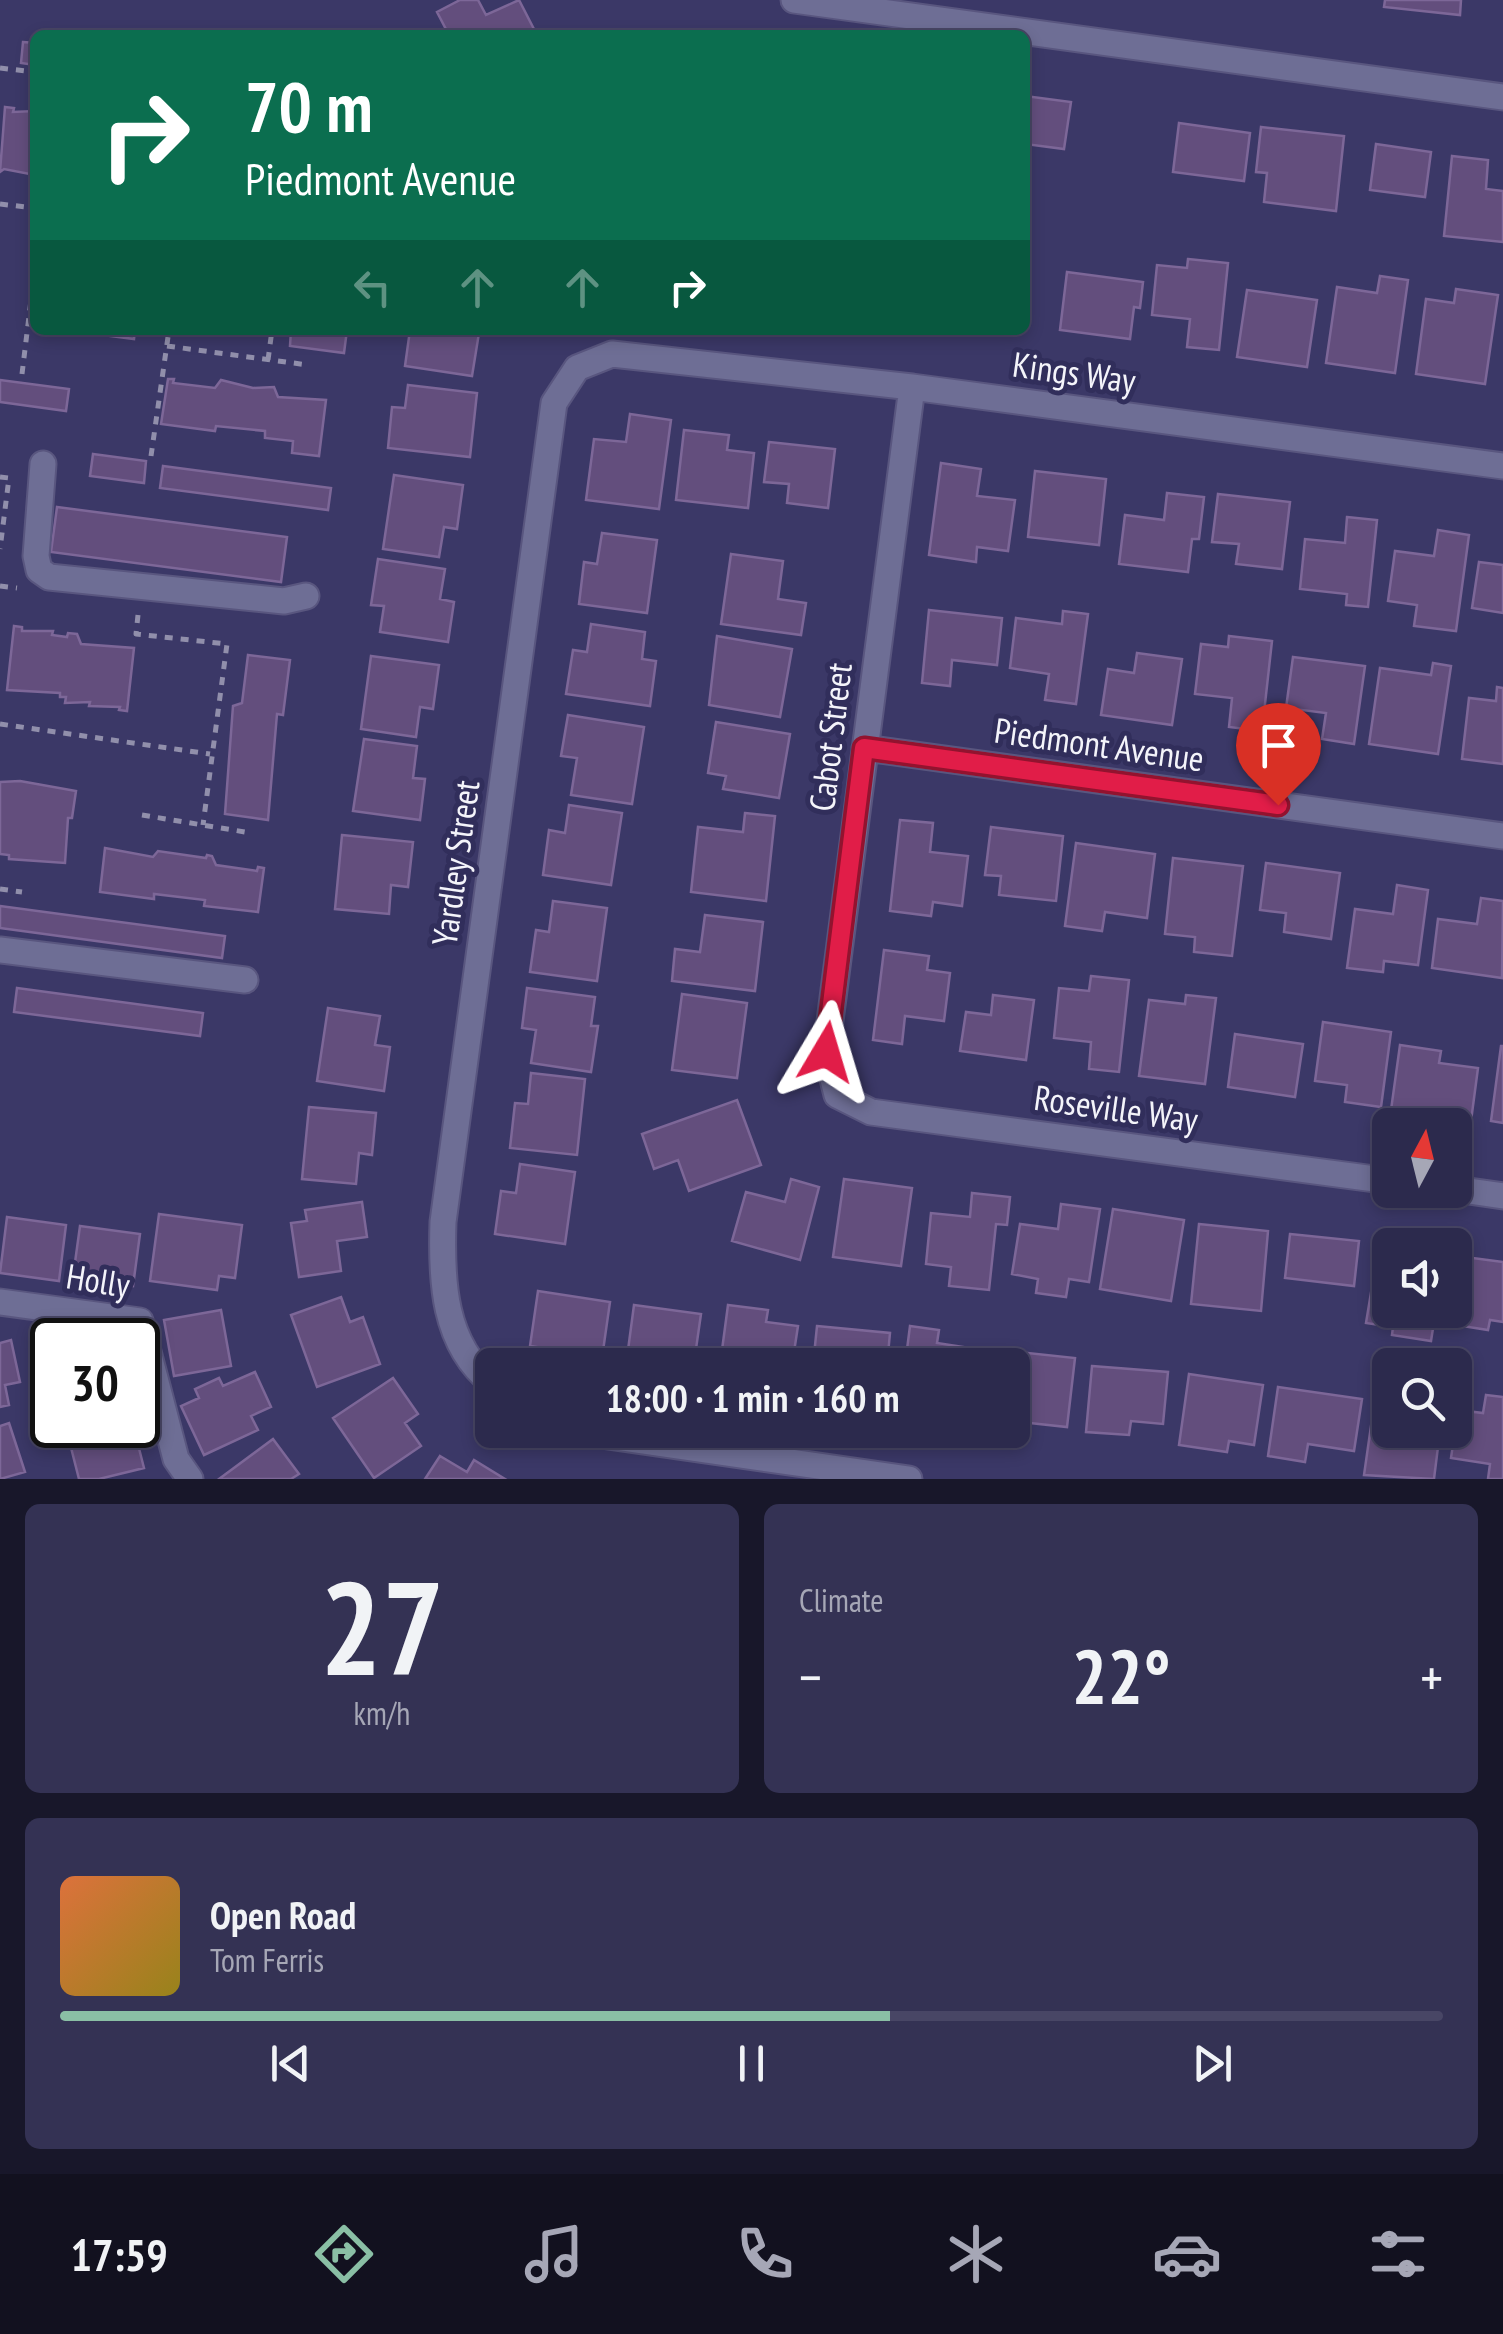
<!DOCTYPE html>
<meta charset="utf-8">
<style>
:root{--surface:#2c2a4d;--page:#343254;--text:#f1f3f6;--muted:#a6a7b6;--line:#484665;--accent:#8abfa5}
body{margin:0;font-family:"PT Sans Narrow",sans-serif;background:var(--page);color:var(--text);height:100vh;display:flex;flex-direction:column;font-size:38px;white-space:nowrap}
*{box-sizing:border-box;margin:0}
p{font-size:32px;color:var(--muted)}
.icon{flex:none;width:55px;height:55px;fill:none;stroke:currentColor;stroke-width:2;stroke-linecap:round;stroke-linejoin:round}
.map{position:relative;height:1479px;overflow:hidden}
.sheet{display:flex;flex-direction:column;gap:25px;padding:25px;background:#18172a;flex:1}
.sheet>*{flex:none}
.banner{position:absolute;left:30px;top:30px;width:1000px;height:305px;border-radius:15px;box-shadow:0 5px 15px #0003,0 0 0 2px var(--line);background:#0b6e4f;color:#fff;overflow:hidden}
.needle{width:65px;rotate:7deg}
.buttons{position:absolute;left:1372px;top:1108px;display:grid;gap:20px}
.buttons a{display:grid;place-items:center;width:100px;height:100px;border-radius:15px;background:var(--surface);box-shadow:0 5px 15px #0003,0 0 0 2px var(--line);font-size:50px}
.speed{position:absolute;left:30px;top:1318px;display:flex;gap:20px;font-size:50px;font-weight:700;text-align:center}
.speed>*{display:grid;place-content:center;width:130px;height:130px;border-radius:50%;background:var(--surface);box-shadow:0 5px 15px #0003,0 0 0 2px var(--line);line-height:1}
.speed .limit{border:5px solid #111;border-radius:15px;background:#fff;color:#111}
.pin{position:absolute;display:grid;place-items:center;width:85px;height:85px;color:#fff;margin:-102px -42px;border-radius:50% 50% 50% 0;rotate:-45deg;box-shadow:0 0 10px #0007}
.pin .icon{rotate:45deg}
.me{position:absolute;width:110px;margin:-55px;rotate:7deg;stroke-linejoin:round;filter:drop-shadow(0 0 8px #0008)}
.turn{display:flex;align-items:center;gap:35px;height:210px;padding:0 50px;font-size:45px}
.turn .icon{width:130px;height:130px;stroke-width:2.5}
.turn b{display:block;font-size:70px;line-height:85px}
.lanes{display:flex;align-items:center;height:95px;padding:0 50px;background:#0003;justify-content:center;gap:50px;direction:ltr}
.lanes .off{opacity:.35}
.big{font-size:75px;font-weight:700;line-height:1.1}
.sheet .tile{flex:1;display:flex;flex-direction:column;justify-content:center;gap:15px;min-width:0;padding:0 35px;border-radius:15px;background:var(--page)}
.sheet .dial{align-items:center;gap:0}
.dial b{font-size:130px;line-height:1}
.song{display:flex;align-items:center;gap:30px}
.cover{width:120px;height:120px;border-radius:15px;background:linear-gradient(135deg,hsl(20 70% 55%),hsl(50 70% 35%))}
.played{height:10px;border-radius:5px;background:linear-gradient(90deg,var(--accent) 60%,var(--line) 60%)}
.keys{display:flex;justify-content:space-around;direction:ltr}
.heat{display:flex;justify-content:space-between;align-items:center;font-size:55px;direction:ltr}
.sheet .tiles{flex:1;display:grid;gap:25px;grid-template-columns:1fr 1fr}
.tile:last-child{grid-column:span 2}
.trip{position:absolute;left:475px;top:1348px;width:555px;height:100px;border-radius:15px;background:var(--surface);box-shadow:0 5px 15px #0003,0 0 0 2px var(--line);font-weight:700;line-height:100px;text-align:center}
.dock{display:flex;height:160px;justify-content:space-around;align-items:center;background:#12111f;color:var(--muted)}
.dock .icon{width:70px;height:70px}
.dock .selected{color:var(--accent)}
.dock b{font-size:45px;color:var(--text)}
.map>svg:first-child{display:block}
.building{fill:#634e7d;stroke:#7d6798;stroke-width:2.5}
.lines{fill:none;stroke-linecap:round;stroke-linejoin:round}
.minor-casing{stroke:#59567f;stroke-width:29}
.path{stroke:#918fab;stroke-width:5;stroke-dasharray:8 8;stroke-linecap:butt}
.minor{stroke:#6e6e95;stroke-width:25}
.route-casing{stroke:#92132f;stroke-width:25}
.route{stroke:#e11d48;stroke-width:18}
.labels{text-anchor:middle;stroke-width:10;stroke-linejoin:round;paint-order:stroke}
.street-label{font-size:35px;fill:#f4f4fa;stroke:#312e5b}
</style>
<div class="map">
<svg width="1503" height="1479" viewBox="0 0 1503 1479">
<rect width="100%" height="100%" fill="#3b3867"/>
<path class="building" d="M 460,0 L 478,0 L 486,15 L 519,0 L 537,35 L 449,35 L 437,12 Z
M 1385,0 L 1461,0 L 1460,15 L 1384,7 Z
M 23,42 L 35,43 L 35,65 L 21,63 Z
M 1025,96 L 1071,102 L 1064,149 L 1025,144 Z
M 5,107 L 14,108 L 13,112 L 35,111 L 35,175 L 4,169 L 0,172 Z
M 1179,123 L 1250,133 L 1244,181 L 1173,172 Z
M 1261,127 L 1344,136 L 1336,211 L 1264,202 L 1267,173 L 1256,172 Z
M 1376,144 L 1431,152 L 1425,197 L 1370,190 Z
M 1452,156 L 1488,160 L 1486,189 L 1503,191 L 1503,242 L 1444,236 Z
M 1188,259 L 1228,263 L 1219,350 L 1187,347 L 1190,319 L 1152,315 L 1157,265 L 1187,268 Z
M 1067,272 L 1143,282 L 1140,308 L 1134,307 L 1130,339 L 1060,330 Z
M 1380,276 L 1408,280 L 1395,373 L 1326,363 L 1337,287 L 1377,293 Z
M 1456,289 L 1498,295 L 1485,384 L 1416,374 L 1426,299 L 1454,303 Z
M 1247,290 L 1317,300 L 1307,367 L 1237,357 Z
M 65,330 L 135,330 L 134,339 Z
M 291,330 L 347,330 L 344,353 L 290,346 Z
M 410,330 L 479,333 L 472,376 L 405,366 Z
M 168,379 L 174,379 L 173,383 L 215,388 L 221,380 L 253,388 L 274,387 L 278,397 L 326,400 L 319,456 L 292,453 L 293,441 L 265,438 L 265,431 L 216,426 L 215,431 L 161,424 Z
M 0,380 L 69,389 L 66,411 L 0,402 Z
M 408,385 L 477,393 L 470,457 L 388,448 L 392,407 L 405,408 Z
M 630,414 L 671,420 L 659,509 L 586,500 L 594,439 L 626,442 Z
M 684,430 L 729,435 L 727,450 L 754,453 L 748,508 L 676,500 Z
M 769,442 L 835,449 L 828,508 L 787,503 L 789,484 L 764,482 Z
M 93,454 L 146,461 L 144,483 L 90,476 Z
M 941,463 L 981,469 L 977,496 L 1015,500 L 1008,551 L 977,547 L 976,562 L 929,555 Z
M 163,466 L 331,488 L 328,510 L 160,488 Z
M 1035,471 L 1106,479 L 1099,545 L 1028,537 Z
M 394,475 L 463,485 L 457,529 L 444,527 L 439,557 L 383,549 Z
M 1167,493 L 1204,497 L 1199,539 L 1192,539 L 1188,572 L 1119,564 L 1125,515 L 1164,520 Z
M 1218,494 L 1290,502 L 1282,569 L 1236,564 L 1239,544 L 1212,542 Z
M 57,507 L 287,537 L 281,582 L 51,552 Z
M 1347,517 L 1377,520 L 1368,607 L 1346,605 L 1347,594 L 1300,589 L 1305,539 L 1345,543 Z
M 1438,530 L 1469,535 L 1456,631 L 1414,626 L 1417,605 L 1388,601 L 1395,551 L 1434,556 Z
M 602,533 L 657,540 L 647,613 L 579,604 L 584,562 L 597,564 Z
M 731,554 L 783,561 L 778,599 L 806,603 L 801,635 L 721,624 Z
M 378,559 L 445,569 L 440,599 L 454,602 L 448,642 L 380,632 L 384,606 L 371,605 Z
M 1479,562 L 1503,565 L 1503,613 L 1472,608 Z
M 929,610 L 1002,618 L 997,665 L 952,660 L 950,686 L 922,683 Z
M 1063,611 L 1088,614 L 1076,704 L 1045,700 L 1049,674 L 1010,668 L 1016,618 L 1062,624 Z
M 591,624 L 645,632 L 642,659 L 656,661 L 650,706 L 566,694 L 573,650 L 587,652 Z
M 14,626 L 22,627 L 22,631 L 53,631 L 52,635 L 67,637 L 68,633 L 77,634 L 81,644 L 134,648 L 127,711 L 119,710 L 120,707 L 89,706 L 90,702 L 65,703 L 66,697 L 60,697 L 60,693 L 7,690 Z
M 717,636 L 792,649 L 780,717 L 709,705 Z
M 1229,636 L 1272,641 L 1262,731 L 1229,727 L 1232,698 L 1195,694 L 1201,644 L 1228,647 Z
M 1137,653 L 1182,659 L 1172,725 L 1101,715 L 1108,669 L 1134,673 Z
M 248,655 L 290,660 L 283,715 L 277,714 L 268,820 L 225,814 L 233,706 L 242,703 Z
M 371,656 L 439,665 L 433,709 L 420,707 L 416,737 L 361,729 Z
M 1293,657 L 1365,666 L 1354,744 L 1322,739 L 1326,713 L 1286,708 Z
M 1433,663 L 1451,666 L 1438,754 L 1369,744 L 1380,668 L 1431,675 Z
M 1497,687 L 1503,688 L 1503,764 L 1462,759 L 1469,698 L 1496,701 Z
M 568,715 L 644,727 L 632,804 L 571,795 L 577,758 L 561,756 Z
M 716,722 L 790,734 L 779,798 L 723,789 L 726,776 L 708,773 Z
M 364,739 L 417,746 L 413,778 L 425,779 L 420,820 L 353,811 Z
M 20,781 L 76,791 L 72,818 L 68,818 L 65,863 L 9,859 L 9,855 L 0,854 L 0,782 Z
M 569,805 L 622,813 L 611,885 L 543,875 L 549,830 L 565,833 Z
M 745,813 L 775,816 L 766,901 L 691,892 L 698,827 L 743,832 Z
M 900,820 L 933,823 L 930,852 L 968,856 L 962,906 L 933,902 L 931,916 L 890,911 Z
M 991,827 L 1063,836 L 1056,901 L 999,895 L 1001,876 L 985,875 Z
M 342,835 L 413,842 L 408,887 L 391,885 L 389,914 L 335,909 Z
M 1076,843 L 1155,854 L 1147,918 L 1105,912 L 1102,931 L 1065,926 Z
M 105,848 L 153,857 L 158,851 L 206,858 L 207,855 L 212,856 L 216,865 L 257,871 L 258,867 L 264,868 L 258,912 L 204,906 L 205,900 L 154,894 L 154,899 L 100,892 Z
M 1173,858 L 1243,866 L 1232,956 L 1194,952 L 1195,937 L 1165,934 Z
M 1266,863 L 1340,873 L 1331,939 L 1284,932 L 1286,913 L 1260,910 Z
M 1397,885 L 1428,890 L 1418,965 L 1384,961 L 1383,972 L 1347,968 L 1355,909 L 1393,914 Z
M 1481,898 L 1503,901 L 1502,978 L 1432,968 L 1438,919 L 1477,924 Z
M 553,901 L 607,908 L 597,981 L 530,972 L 536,930 L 549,932 Z
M 0,906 L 225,936 L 222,958 L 0,928 Z
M 705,915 L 763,922 L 755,991 L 672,981 L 675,949 L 700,952 Z
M 884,950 L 929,956 L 927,970 L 950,973 L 944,1021 L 905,1016 L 902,1044 L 873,1040 Z
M 1091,976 L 1129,980 L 1119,1072 L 1089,1069 L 1091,1042 L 1054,1038 L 1059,988 L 1089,991 Z
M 17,988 L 203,1013 L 200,1036 L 14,1012 Z
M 527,988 L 595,997 L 591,1026 L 598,1026 L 591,1072 L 531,1063 L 536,1030 L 522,1028 Z
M 682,994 L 747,1003 L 737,1078 L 672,1070 Z
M 993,995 L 1034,1000 L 1026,1060 L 960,1051 L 966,1012 L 991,1015 Z
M 1186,995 L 1216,998 L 1205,1084 L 1139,1076 L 1149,1000 L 1185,1004 Z
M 328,1008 L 380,1016 L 375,1045 L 390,1047 L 384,1091 L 317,1081 Z
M 1323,1022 L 1391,1032 L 1381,1107 L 1345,1102 L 1347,1085 L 1315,1081 Z
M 1235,1034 L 1303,1044 L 1295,1097 L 1228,1087 Z
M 1400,1045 L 1441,1051 L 1439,1063 L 1478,1068 L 1471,1121 L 1391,1110 Z
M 1501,1046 L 1503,1046 L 1503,1123 L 1491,1121 Z
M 531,1073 L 585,1079 L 577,1155 L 510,1148 L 515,1103 L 528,1104 Z
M 737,1100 L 761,1165 L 689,1191 L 678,1160 L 654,1169 L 642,1134 Z
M 309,1107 L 376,1113 L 372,1155 L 359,1153 L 356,1184 L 302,1179 Z
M 520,1164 L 575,1172 L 565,1244 L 495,1234 L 501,1191 L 516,1193 Z
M 791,1179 L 819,1187 L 800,1260 L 732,1241 L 746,1192 L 785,1202 Z
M 844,1179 L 912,1188 L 901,1266 L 833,1257 Z
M 972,1193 L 1010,1197 L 1007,1225 L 996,1224 L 989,1290 L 949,1286 L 951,1267 L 926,1264 L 931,1213 L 970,1217 Z
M 362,1202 L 367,1237 L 337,1241 L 341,1271 L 299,1277 L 291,1223 L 307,1221 L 305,1210 Z
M 1061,1204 L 1100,1209 L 1089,1282 L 1069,1279 L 1066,1297 L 1036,1293 L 1038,1279 L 1012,1274 L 1020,1224 L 1058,1229 Z
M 1113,1209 L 1184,1220 L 1171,1301 L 1100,1289 Z
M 159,1214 L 242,1225 L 235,1278 L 219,1276 L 217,1290 L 150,1281 Z
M 7,1217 L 66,1225 L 59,1281 L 0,1273 Z
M 1199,1224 L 1268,1231 L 1261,1311 L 1191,1304 Z
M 80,1226 L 140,1234 L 133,1286 L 73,1277 Z
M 1290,1234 L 1359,1241 L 1354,1286 L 1285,1278 Z
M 1379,1244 L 1390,1246 L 1390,1310 L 1443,1310 L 1442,1317 L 1435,1316 L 1431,1341 L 1392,1335 L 1393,1327 L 1366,1323 Z
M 1465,1257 L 1503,1262 L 1503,1322 L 1490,1320 L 1488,1330 L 1456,1325 Z
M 538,1291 L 610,1302 L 601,1365 L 560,1363 L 562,1351 L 530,1346 Z
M 341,1297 L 350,1322 L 363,1317 L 380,1364 L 317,1387 L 291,1315 Z
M 634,1305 L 701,1314 L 695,1356 L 664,1353 L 662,1365 L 626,1365 Z
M 728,1305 L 768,1310 L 766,1322 L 798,1326 L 792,1365 L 720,1365 Z
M 221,1310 L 231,1366 L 174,1376 L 164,1320 Z
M 817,1326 L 890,1333 L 887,1365 L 813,1365 Z
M 910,1326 L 939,1330 L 937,1343 L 983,1350 L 981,1365 L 905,1365 Z
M 11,1340 L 20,1382 L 5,1385 L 9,1405 L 0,1407 L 0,1343 Z
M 1000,1350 L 1075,1358 L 1067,1427 L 1012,1421 L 1012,1365 L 998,1365 Z
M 1092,1366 L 1168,1372 L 1163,1424 L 1131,1421 L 1129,1435 L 1086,1432 Z
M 52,1370 L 52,1405 L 38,1408 L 31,1375 Z
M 255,1372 L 271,1407 L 251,1416 L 258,1430 L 204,1455 L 181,1406 L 199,1398 L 195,1389 L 219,1378 L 223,1386 Z
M 1189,1374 L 1263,1385 L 1254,1445 L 1229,1441 L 1227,1452 L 1179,1445 Z
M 393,1378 L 418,1414 L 405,1423 L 421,1446 L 374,1478 L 333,1418 Z
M 1278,1387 L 1362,1399 L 1354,1451 L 1308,1444 L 1305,1462 L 1268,1456 Z
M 1486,1395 L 1503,1397 L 1503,1479 L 1488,1479 L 1490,1464 L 1451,1458 L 1458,1410 L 1483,1413 Z
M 1375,1398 L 1390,1400 L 1390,1430 L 1439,1439 L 1434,1479 L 1364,1475 Z
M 9,1423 L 25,1472 L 0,1479 L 0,1426 Z
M 79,1425 L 133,1425 L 144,1468 L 99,1479 L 79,1479 L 66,1428 Z
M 273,1439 L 299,1474 L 291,1479 L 219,1479 Z
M 440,1456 L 467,1472 L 474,1460 L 505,1479 L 425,1479 Z"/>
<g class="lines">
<defs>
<path id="minor" d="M 794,0 L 1503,97
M 912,387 L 826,1052 L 837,1095 L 871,1112 L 1390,1181
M 43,464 L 36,556 L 39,570 L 49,577 L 284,601 L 306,596
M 865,748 L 1503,836
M 0,950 L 245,980
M 1455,1189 L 1503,1196
M 0,1302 L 140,1321 L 176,1459 L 190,1479
M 492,1383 C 443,1344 441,1280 443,1222 L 554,403 L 577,368 L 612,354 L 912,387 L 1503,466
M 566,1430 L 909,1479"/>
</defs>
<use href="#minor" class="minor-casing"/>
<path class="path" d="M 0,68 L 35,72
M 0,204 L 35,208
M 167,346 L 308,365
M 268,360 L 272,330
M 22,374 L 35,267
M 151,456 L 169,330
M 0,477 L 9,478 L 0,549
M 0,586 L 17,588
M 138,615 L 136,634 L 227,644 L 203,825
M 0,724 L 210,754
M 142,815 L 251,833
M 0,889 L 22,892"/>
<use href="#minor" class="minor"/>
</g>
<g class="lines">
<defs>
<path id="route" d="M 826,1052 L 864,748 L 1278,805"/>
</defs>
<use href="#route" class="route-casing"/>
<use href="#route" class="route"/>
</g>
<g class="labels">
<g class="street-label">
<text transform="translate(1074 373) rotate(8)" y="12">Kings Way</text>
<text transform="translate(831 737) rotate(-83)" y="12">Cabot Street</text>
<text transform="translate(1099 745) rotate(8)" y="12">Piedmont Avenue</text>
<text transform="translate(456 863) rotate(-82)" y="12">Yardley Street</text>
<text transform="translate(1116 1109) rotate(8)" y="12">Roseville Way</text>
<text transform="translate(98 1281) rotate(9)" y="12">Holly</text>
</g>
</g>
</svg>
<div class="buttons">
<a><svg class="needle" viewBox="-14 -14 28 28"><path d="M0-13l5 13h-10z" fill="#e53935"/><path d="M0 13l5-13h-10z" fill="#a6a7b6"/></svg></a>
<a><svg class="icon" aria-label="sound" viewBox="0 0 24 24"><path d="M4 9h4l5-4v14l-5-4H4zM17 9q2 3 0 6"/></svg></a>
<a><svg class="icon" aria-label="search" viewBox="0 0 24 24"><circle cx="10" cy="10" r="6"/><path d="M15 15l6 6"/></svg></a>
</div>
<div class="speed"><div class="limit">30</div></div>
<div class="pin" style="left:1278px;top:805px;background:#d93025"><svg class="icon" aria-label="arrive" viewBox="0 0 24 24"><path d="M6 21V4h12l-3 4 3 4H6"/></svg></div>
<svg class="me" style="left:826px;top:1052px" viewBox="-20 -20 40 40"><path d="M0-17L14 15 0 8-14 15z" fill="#e11d48" stroke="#fff" stroke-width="4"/></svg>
<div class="trip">18:00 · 1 min · 160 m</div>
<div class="banner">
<div class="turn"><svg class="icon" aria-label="right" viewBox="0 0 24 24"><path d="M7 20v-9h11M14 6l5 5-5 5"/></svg><div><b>70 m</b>Piedmont Avenue</div></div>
<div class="lanes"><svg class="icon off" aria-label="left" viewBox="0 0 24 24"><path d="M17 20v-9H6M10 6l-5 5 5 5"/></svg><svg class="icon off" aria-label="ahead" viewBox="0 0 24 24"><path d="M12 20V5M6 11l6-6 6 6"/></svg><svg class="icon off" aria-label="ahead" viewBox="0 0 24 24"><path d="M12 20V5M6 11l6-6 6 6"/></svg><svg class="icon" aria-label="right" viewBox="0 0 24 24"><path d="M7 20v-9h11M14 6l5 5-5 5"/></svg></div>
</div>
</div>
<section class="sheet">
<div class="tiles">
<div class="tile dial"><b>27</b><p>km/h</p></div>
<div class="tile"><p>Climate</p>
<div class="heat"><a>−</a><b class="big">22°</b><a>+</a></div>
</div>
<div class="tile">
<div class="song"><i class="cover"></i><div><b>Open Road</b><p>Tom Ferris</p></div></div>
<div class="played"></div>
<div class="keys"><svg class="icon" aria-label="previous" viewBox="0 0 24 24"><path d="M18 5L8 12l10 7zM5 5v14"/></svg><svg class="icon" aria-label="pause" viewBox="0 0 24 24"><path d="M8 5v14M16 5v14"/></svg><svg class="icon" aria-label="next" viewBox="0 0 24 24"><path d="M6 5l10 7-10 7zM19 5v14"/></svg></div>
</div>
</div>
</section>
<nav class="dock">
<b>17:59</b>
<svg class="icon selected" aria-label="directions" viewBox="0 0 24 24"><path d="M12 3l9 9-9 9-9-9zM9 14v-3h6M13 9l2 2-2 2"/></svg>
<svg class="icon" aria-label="music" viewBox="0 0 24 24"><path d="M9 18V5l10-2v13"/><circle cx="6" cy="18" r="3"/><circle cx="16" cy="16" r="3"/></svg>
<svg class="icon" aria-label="phone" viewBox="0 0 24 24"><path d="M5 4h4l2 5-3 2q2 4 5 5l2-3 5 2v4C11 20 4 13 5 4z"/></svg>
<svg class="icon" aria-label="climate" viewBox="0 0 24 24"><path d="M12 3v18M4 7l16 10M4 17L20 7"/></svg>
<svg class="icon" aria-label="car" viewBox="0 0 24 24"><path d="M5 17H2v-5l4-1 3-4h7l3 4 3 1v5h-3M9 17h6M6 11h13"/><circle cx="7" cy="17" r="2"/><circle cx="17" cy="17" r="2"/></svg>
<svg class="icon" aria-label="filters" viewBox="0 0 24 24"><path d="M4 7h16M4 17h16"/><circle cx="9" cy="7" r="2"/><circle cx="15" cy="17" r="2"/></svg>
</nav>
